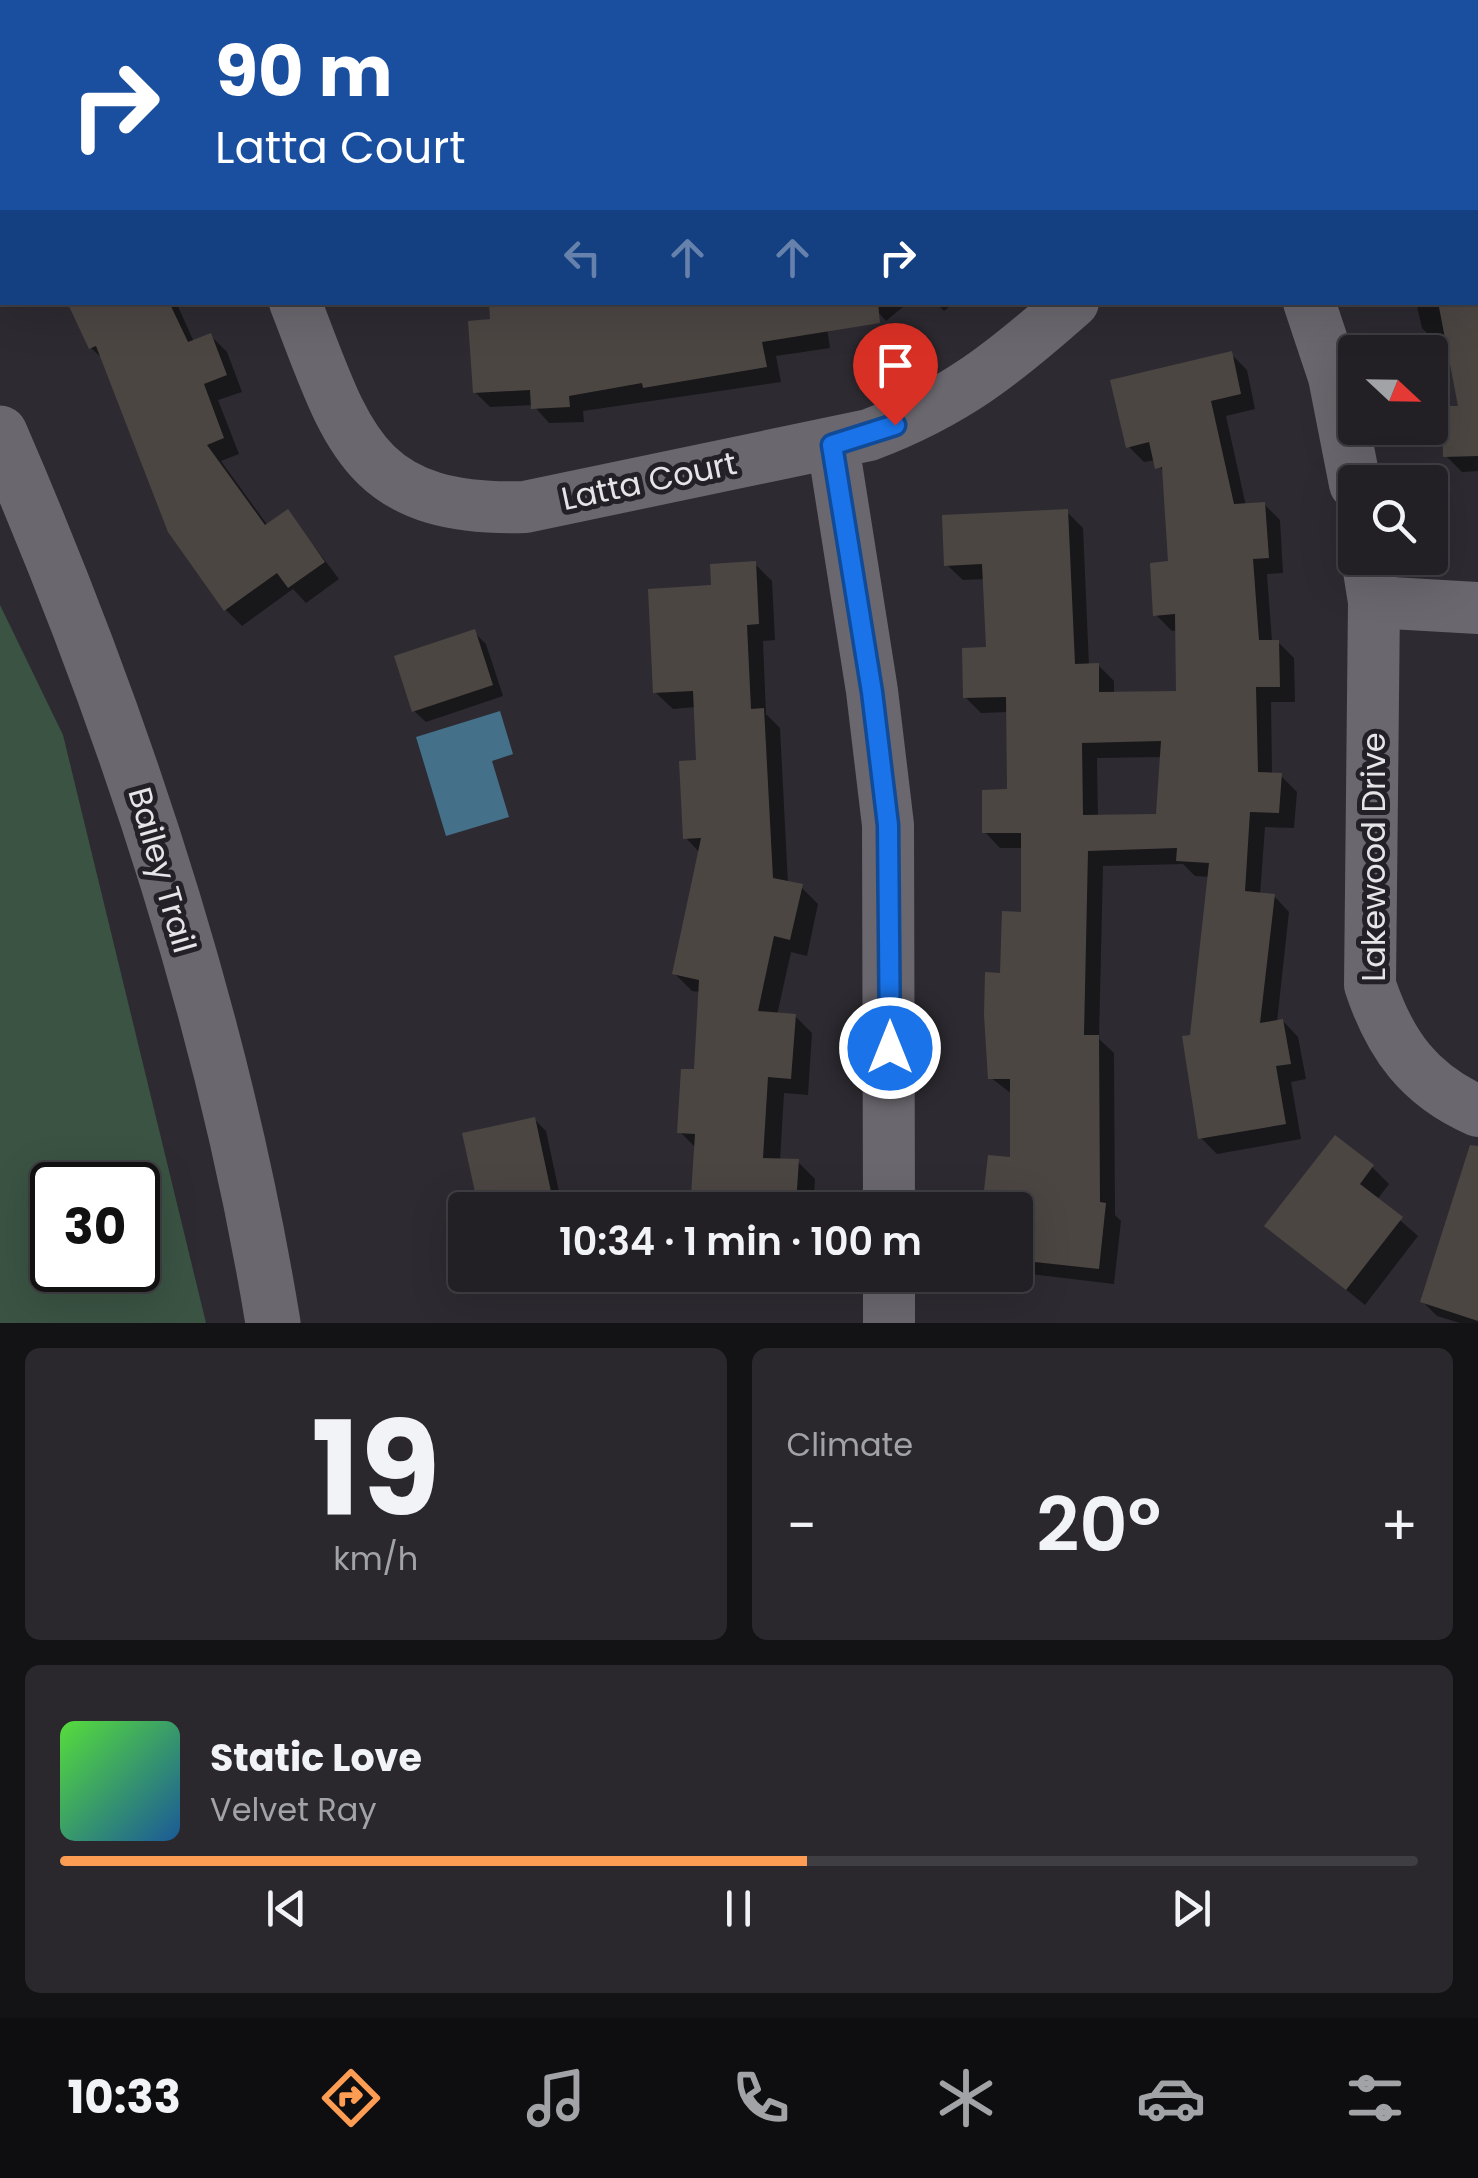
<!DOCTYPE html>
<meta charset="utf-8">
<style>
:root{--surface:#222025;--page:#2a282d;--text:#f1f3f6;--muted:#a2a3a7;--line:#3f3e42;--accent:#fc9d53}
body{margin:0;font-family:Poppins,sans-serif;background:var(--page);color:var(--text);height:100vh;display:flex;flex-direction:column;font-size:38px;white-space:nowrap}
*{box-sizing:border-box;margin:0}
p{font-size:32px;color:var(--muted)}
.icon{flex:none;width:55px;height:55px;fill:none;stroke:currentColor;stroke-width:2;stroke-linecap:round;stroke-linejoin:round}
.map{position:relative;height:1323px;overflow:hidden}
.sheet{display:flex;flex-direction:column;gap:25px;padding:25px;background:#131214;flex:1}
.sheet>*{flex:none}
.banner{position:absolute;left:0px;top:0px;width:1480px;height:305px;box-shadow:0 10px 40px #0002,0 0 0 2px var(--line);background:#1a4fa0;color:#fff;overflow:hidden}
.needle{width:65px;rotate:112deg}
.buttons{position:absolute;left:1338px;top:335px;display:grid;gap:20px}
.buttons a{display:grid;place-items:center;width:110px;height:110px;border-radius:10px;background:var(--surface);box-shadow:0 10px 40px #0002,0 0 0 2px var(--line);font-size:50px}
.speed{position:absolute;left:30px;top:1162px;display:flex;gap:20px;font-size:50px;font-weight:700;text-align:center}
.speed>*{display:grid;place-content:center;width:130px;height:130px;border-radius:50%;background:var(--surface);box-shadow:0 10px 40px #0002,0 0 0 2px var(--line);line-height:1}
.speed .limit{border:5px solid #111;border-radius:15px;background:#fff;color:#111}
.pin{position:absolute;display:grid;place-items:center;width:85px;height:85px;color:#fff;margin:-102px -42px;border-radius:50% 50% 50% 0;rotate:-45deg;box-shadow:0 0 10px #0007}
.pin .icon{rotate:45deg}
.me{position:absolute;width:110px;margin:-55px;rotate:0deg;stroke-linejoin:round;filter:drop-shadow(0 0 8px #0008)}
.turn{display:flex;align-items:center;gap:35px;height:210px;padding:0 50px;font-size:45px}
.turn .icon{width:130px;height:130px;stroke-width:2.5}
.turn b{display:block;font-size:70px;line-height:85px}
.lanes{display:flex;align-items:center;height:95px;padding:0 50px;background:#0003;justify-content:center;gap:50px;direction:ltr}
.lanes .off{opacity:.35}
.big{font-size:75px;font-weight:600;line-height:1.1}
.sheet .tile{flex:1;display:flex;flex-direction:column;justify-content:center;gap:15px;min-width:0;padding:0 35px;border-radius:15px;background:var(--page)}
.sheet .dial{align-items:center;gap:0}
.dial b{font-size:130px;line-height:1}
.song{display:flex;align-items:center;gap:30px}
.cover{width:120px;height:120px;border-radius:15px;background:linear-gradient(135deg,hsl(110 70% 55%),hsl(210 70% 35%))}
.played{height:10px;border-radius:5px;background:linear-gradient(90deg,var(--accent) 55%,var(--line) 55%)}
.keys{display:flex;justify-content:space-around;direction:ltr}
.heat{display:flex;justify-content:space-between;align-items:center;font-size:55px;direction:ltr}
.sheet .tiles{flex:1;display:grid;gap:25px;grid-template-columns:1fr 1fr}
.tile:last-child{grid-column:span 2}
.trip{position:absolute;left:448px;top:1192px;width:585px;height:100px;border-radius:10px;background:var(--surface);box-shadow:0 10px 40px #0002,0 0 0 2px var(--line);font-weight:600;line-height:100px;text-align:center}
.tab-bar{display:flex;height:160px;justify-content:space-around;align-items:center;background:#0e0d0f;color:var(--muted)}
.tab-bar .icon{width:70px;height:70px}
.tab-bar .selected{color:var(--accent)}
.tab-bar b{font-size:45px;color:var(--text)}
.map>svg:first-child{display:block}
.green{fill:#3a5343;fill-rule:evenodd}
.water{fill:#44708a}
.shadow{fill:#0007;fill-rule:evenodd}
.building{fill:#4c4643;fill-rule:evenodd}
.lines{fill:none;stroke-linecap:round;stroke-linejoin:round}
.street{stroke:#6a676e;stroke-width:52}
.secondary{stroke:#6a676e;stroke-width:55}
.route-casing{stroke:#114b97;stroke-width:25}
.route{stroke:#1a73e8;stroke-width:18}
.labels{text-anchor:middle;stroke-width:10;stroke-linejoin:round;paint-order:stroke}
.street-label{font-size:32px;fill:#e5e4e7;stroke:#232127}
</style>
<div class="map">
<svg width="1478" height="1323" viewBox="0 0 1478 1323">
<rect width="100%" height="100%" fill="#2d2b31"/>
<path class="green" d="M 0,605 L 63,735 L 206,1323 L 0,1323 ZM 52,1185 L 138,1185 L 138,1270 L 52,1270 Z"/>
<path class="water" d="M 500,711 L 513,754 L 492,761 L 509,817 L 446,836 L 416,737 Z"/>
<path class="shadow" d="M 0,0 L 54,2 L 2,2 L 2,129 Z
M 286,0 L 588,0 L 590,2 L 287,2 Z
M 845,0 L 1279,0 L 843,2 Z
M 1478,245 L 1478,471 L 1462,472 L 1446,456 L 1461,408 L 1448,342 L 1438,344 L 1422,328 L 1416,302 L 1478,302 Z
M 70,302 L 176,302 L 194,342 L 211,336 L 227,352 L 242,392 L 218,400 L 239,454 L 221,461 L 268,526 L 288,512 L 339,579 L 306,603 L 293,589 L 242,626 L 226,610 L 105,361 L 91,348 Z
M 573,302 L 823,302 L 830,348 L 776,356 L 781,382 L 583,411 L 584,422 L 549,423 L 533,405 L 490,407 L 475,392 L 470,323 Z
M 869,302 L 909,302 L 886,321 Z
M 935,302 L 955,302 L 944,311 Z
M 1231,354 L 1247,370 L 1255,409 L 1226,416 L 1246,506 L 1264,504 L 1280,520 L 1283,573 L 1267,574 L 1272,642 L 1278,642 L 1294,658 L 1295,702 L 1271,702 L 1272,775 L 1281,776 L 1297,792 L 1294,828 L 1265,827 L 1260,895 L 1274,896 L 1289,912 L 1277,1022 L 1283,1021 L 1298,1037 L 1306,1079 L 1291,1082 L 1301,1139 L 1217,1154 L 1201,1138 L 1192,1037 L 1210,877 L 1195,876 L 1183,864 L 1103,866 L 1099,1039 L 1114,1053 L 1115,1215 L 1121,1221 L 1114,1284 L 1030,1274 L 1015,1259 L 1015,1210 L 985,1207 L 1012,1160 L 1012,1094 L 991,1078 L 1002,975 L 1024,914 L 1023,848 L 1000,848 L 985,832 L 1009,792 L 1008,712 L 981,713 L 965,697 L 988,649 L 985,579 L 963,580 L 947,565 L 1067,512 L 1083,528 L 1089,666 L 1098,665 L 1114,681 L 1114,694 L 1178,693 L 1178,630 L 1172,631 L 1156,615 L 1171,563 L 1165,475 L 1156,460 L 1144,462 L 1128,446 ZM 1163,757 L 1158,816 L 1098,817 L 1097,758 Z
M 755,564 L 772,581 L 775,640 L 763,641 L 766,714 L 780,728 L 788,884 L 801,887 L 818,904 L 807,956 L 791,952 L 777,1015 L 795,1016 L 812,1033 L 808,1095 L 784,1093 L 780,1161 L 798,1162 L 815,1179 L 813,1210 L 680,1210 L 680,1205 L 693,1206 L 696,1148 L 680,1132 L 696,1072 L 701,992 L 692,991 L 675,974 L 700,853 L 686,838 L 699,762 L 696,707 L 673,709 L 655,692 L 714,588 Z
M 474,632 L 486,644 L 503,696 L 426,722 L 414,711 Z
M 534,1119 L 546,1131 L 563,1210 L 481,1210 Z
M 1372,1167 L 1389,1184 L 1377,1200 L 1418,1236 L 1365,1305 L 1268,1226 Z
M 1478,1212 L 1478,1323 L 1460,1323 L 1437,1316 L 1423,1302 Z"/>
<path class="building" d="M 67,302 L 169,302 L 188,342 L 211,333 L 227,375 L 204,384 L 224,438 L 207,445 L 265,525 L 288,509 L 325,562 L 288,588 L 277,573 L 224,611 L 168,532 L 96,346 L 89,349 Z
M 489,302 L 878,302 L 880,323 L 762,342 L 767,367 L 643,388 L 642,383 L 569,396 L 570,407 L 531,409 L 530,390 L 473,393 L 468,321 L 490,319 Z
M 1438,302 L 1478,302 L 1478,456 L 1443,457 L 1442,406 L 1458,406 Z
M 1232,351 L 1241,394 L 1211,401 L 1234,504 L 1265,502 L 1269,558 L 1253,559 L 1259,640 L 1279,640 L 1280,687 L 1256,687 L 1258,772 L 1282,773 L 1279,813 L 1250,812 L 1245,891 L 1275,894 L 1260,1023 L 1283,1019 L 1291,1064 L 1276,1066 L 1286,1124 L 1198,1139 L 1182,1036 L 1190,1035 L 1209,863 L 1176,861 L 1177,848 L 1088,851 L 1084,1035 L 1099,1035 L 1100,1202 L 1106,1203 L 1099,1269 L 1015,1260 L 1015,1210 L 982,1208 L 988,1155 L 1010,1157 L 1010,1079 L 988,1079 L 984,1015 L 985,972 L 1000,973 L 1002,911 L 1021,912 L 1021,833 L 982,833 L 982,790 L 1007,789 L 1006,697 L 963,698 L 962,648 L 986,647 L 982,564 L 944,566 L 942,515 L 1068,509 L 1075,664 L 1099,663 L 1099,692 L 1176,691 L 1175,614 L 1153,616 L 1150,563 L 1168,561 L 1162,467 L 1155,469 L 1149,442 L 1126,448 L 1110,380 ZM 1161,741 L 1156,814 L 1083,815 L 1082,743 Z
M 756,561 L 759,624 L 747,625 L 751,709 L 764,708 L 773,878 L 803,884 L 790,940 L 774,936 L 758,1011 L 796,1014 L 791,1079 L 768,1077 L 763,1158 L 799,1159 L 796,1204 L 773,1203 L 772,1210 L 690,1210 L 695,1134 L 677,1133 L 681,1069 L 694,1069 L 699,980 L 672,974 L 701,838 L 683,839 L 679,761 L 696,760 L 693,691 L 653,693 L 648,589 L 711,585 L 710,564 Z
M 475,629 L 493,685 L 412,712 L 394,656 Z
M 535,1117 L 555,1210 L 479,1210 L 462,1133 Z
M 1335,1135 L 1374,1165 L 1360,1184 L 1403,1217 L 1346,1290 L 1264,1226 Z
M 1470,1145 L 1478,1146 L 1478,1321 L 1420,1302 Z"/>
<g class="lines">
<path class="street" d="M 151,0 L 152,2
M 664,0 L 666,2
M 1412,2 L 1415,0
M 295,302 C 347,435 361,512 525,507 L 869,435 C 956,402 1004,363 1073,302
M 1309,302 L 1334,377 L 1355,484
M 833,445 L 872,691 L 888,825 L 889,1210
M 1367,558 L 1374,602 L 1370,985 C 1390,1045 1419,1085 1478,1111
M 1374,602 L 1478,608
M 889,1323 L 889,1275"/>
<path class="secondary" d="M 0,433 C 123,717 223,1017 273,1323"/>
</g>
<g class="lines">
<defs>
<path id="route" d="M 890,1048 L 888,825 L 872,692 L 832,445 L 895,425"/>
</defs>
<use href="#route" class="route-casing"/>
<use href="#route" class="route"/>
</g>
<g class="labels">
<g class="street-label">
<text transform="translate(649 481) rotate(-12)" y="11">Latta Court</text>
<text transform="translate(1374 857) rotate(-90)" y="11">Lakewood Drive</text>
<text transform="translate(162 870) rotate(74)" y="11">Bailey Trail</text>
</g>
</g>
</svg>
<div class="buttons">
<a><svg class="needle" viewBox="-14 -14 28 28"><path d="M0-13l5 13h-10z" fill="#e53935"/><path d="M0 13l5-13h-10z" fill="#a2a3a7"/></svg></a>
<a><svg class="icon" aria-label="search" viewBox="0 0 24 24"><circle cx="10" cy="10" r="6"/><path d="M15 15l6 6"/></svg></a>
</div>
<div class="speed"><div class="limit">30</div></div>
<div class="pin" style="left:895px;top:425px;background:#d93025"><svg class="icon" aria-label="arrive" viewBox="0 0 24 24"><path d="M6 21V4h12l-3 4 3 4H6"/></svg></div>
<svg class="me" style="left:890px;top:1048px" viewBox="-20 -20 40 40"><circle r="17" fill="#1a73e8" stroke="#fff" stroke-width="3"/><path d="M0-11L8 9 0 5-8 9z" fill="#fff"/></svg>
<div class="trip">10:34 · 1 min · 100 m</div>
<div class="banner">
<div class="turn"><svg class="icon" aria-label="right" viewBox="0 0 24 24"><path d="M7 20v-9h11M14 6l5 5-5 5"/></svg><div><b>90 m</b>Latta Court</div></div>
<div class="lanes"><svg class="icon off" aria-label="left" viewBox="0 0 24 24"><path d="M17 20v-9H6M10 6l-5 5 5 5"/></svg><svg class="icon off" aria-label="ahead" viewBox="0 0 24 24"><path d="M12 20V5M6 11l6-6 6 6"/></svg><svg class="icon off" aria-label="ahead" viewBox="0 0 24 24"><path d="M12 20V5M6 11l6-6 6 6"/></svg><svg class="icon" aria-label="right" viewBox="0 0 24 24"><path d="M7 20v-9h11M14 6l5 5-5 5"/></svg></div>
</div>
</div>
<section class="sheet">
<div class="tiles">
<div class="tile dial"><b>19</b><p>km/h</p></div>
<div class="tile"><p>Climate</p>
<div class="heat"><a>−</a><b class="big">20°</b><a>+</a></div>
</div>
<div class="tile">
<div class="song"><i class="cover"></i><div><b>Static Love</b><p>Velvet Ray</p></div></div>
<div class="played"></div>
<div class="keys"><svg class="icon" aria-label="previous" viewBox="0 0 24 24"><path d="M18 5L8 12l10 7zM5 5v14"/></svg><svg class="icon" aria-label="pause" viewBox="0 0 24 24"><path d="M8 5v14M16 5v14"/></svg><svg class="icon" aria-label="next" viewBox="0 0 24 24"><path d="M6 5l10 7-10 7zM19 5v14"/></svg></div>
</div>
</div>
</section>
<nav class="tab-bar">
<b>10:33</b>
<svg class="icon selected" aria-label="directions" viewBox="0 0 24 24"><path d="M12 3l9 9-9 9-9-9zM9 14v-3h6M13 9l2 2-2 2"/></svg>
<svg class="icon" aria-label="music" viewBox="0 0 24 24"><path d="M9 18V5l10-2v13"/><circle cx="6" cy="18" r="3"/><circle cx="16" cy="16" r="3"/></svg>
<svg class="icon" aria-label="phone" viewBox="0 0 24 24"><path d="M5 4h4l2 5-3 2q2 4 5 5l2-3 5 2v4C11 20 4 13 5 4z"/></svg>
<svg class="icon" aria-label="climate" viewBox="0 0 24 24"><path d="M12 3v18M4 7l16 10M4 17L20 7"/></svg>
<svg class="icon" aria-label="car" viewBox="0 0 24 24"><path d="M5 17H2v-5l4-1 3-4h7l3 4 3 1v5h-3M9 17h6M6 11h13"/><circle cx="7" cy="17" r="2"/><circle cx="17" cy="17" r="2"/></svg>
<svg class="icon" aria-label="filters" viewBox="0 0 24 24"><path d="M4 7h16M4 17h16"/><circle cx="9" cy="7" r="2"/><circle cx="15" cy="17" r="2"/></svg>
</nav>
